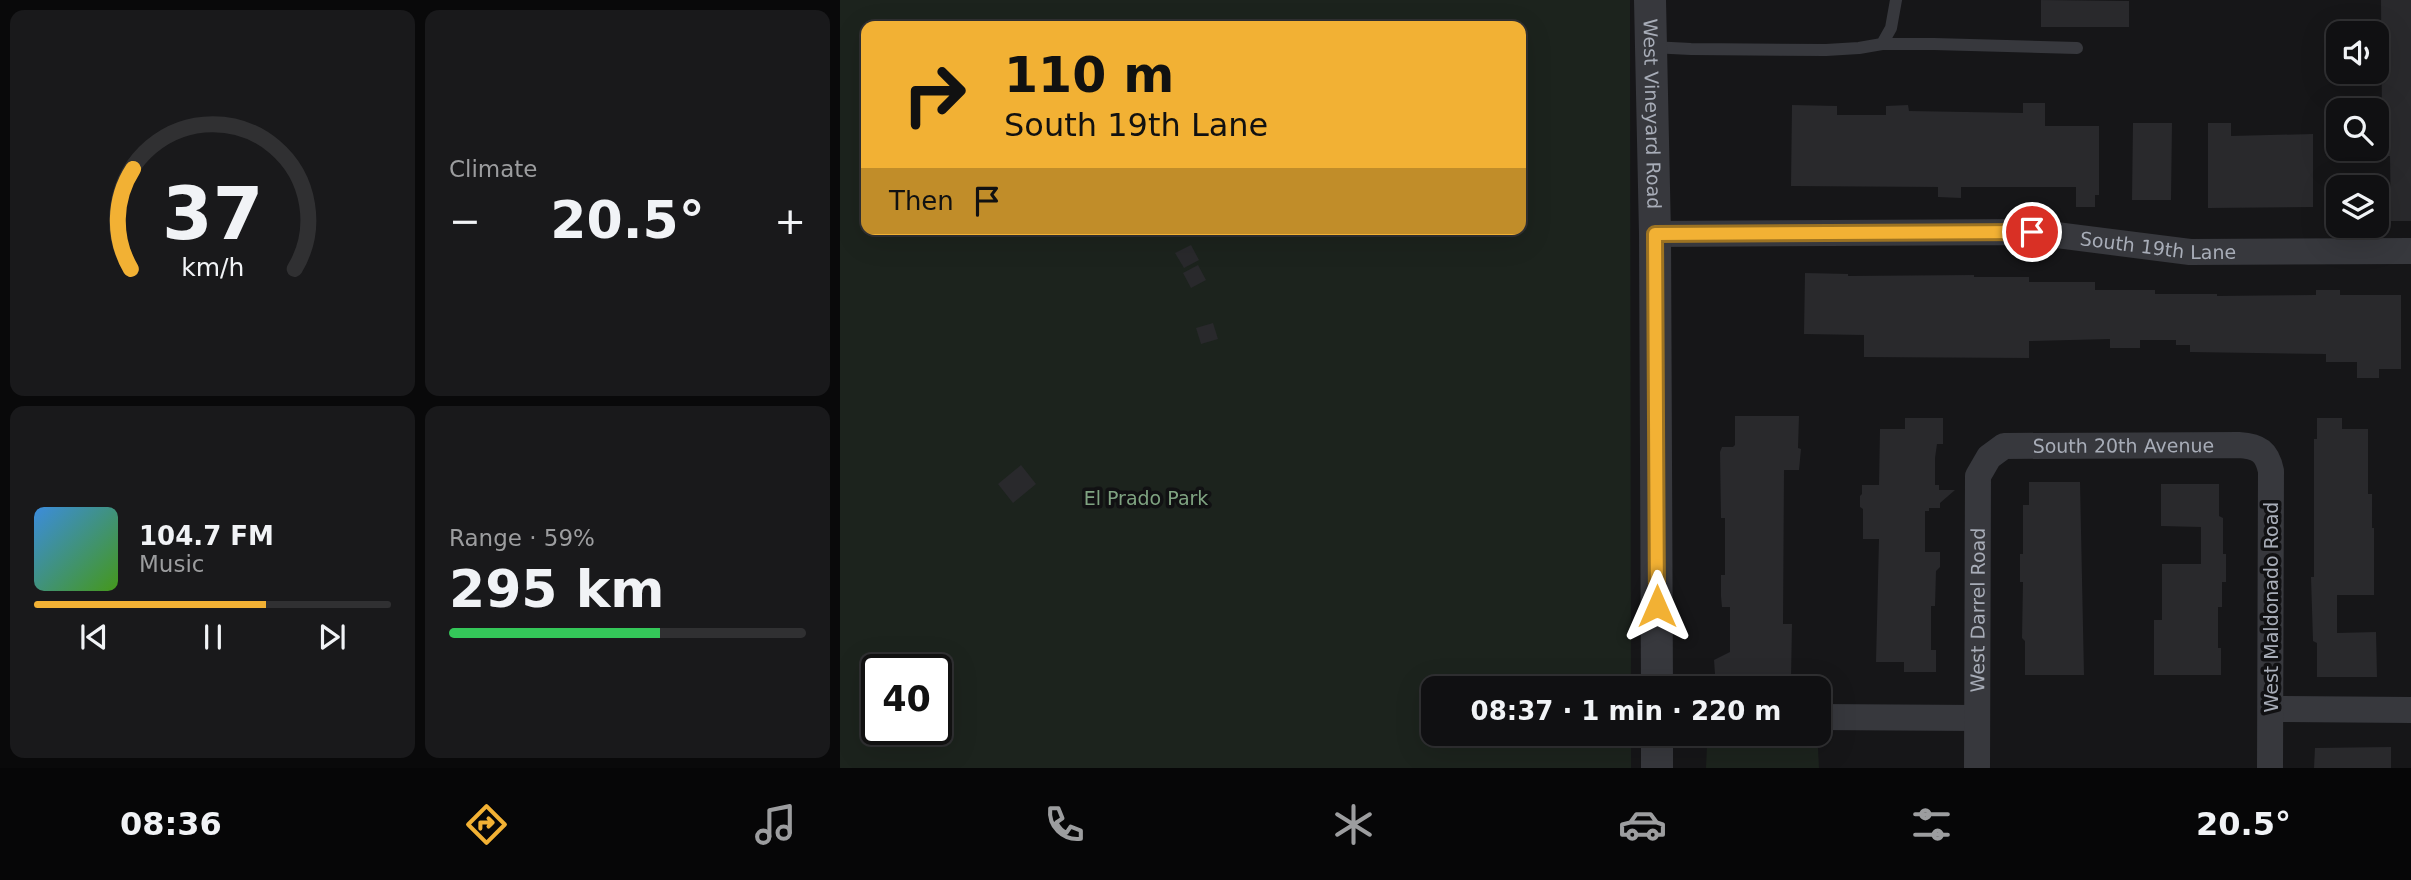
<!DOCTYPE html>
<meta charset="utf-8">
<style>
:root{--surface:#101012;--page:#19191b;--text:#f1f3f6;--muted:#9c9d9f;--line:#303032;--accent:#f2b134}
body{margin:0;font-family:"DejaVu Sans",sans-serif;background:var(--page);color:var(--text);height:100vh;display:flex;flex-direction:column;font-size:26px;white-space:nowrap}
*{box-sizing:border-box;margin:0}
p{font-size:23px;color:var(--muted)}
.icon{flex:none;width:38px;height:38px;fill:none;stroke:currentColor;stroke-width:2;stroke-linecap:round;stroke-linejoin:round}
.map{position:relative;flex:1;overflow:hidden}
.details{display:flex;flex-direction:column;gap:10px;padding:10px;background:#09090a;width:840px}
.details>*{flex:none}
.top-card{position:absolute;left:21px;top:21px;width:665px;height:214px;border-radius:14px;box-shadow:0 7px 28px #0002,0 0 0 2px var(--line);background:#f2b134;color:#111;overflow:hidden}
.buttons{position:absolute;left:1486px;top:21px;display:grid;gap:14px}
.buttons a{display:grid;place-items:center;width:63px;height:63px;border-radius:14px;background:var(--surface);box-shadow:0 7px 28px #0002,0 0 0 2px var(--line);font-size:35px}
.speed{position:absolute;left:21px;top:654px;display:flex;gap:14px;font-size:35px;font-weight:700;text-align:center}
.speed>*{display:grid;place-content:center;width:91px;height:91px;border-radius:50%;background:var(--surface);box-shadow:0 7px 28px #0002,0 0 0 2px var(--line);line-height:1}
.speed .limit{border:4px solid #111;border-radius:10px;background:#fff;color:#111}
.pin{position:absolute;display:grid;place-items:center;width:60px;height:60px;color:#fff;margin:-30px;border:4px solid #fff;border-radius:50%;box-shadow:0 2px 7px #0007}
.me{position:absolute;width:77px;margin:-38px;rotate:0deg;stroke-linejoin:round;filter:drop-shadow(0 0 5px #0008)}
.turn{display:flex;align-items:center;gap:24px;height:147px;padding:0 28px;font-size:32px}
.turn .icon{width:91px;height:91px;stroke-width:2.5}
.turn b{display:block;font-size:49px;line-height:60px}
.then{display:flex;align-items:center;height:66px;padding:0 28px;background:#0003;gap:14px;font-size:26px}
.big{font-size:52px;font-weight:700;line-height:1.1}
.details .widget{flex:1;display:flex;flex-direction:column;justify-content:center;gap:10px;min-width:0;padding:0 24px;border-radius:14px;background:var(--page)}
.details .dial{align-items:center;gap:0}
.dial svg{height:182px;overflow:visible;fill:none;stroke:var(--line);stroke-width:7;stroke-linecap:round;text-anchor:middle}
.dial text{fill:var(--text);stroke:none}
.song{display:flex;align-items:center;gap:21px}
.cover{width:84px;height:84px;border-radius:10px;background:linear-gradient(135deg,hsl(210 70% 55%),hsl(100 70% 35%))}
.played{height:7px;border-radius:4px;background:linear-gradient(90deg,var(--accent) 65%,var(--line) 65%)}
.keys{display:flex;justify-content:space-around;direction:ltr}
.heat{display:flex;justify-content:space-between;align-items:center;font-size:38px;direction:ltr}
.charge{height:10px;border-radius:5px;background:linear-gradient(90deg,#34c759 59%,var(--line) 0)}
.details .tiles{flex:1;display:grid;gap:10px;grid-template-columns:repeat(2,1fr)}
.trip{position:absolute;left:581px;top:676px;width:410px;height:70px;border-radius:14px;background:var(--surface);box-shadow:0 7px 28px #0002,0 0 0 2px var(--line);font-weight:700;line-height:70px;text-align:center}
.dock{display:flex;height:112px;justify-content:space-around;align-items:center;background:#060607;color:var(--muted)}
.dock .icon{width:49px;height:49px}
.dock .active{color:var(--accent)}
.dock b{font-size:32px;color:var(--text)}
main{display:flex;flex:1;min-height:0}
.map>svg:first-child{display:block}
.green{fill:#1c231d;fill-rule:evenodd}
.building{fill:#29292c}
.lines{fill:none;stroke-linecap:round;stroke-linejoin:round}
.service{stroke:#37383d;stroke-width:12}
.minor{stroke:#37383d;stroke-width:26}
.tertiary{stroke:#37383d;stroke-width:32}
.route-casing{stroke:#9d7322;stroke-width:18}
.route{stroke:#f2b134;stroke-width:12}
.labels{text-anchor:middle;stroke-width:7;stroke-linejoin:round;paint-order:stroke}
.street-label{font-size:19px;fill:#a8adb8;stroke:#111113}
.park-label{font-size:19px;fill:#7fa381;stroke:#111113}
</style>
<main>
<section class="details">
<div class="tiles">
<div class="widget dial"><svg viewBox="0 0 100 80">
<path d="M14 69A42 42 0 1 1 86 69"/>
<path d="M14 69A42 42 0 0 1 15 25" stroke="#f2b134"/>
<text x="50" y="56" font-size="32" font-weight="700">37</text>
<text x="50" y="72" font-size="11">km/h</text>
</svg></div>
<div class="widget"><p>Climate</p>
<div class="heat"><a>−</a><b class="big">20.5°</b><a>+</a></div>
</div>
<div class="widget">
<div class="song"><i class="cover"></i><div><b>104.7 FM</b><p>Music</p></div></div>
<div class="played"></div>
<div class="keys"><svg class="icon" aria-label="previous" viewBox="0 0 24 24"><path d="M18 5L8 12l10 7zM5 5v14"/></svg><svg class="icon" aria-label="pause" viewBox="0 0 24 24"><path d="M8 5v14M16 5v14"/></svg><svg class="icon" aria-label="next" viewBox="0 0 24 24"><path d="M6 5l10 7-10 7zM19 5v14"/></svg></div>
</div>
<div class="widget"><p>Range · 59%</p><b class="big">295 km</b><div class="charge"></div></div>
</div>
</section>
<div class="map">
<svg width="1571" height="768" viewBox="0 0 1571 768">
<rect width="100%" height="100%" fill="#161618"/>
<path class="green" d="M 0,0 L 790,0 L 791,688 L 593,688 L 593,733 L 791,733 L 791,768 L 0,768 ZM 26,26 L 681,26 L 681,229 L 26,229 ZM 37,670 L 96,670 L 96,730 L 37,730 Z
M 867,746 L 978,748 L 979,768 L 866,768 Z"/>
<path class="building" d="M 1201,0 L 1289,1 L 1289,27 L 1201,27 Z
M 1541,0 L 1571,0 L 1571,221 L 1551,221 L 1550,156 L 1536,156 L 1536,133 L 1539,133 L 1539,116 L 1542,116 Z
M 1183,103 L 1205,103 L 1205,126 L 1259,126 L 1259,195 L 1255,195 L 1255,207 L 1236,207 L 1236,187 L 1121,187 L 1121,198 L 1098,197 L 1098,187 L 951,186 L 952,105 L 997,106 L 997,115 L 1046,115 L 1046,106 L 1068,105 L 1069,111 L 1183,113 Z
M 1293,123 L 1332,123 L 1331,200 L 1292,200 Z
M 1368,123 L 1391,123 L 1391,136 L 1473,134 L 1473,207 L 1368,208 Z
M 351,245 L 359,260 L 344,268 L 335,253 Z
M 358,265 L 366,280 L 351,288 L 343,273 Z
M 965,273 L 1008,274 L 1008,276 L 1134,275 L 1134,277 L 1189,277 L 1189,282 L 1255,282 L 1255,290 L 1315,290 L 1315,294 L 1377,294 L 1377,296 L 1476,295 L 1476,290 L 1500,290 L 1500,295 L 1561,295 L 1561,369 L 1539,369 L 1539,378 L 1517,378 L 1517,362 L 1486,362 L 1486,354 L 1350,352 L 1350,345 L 1336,345 L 1336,340 L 1300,340 L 1300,348 L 1270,348 L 1270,339 L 1189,341 L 1189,358 L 1024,357 L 1024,335 L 964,334 Z
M 373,323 L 378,339 L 361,344 L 356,328 Z
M 895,416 L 959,416 L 958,448 L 961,449 L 959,470 L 944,470 L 943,624 L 952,624 L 951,679 L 876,678 L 875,674 L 874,660 L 890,652 L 890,607 L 882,607 L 881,596 L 881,575 L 885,575 L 885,518 L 881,518 L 880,452 L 882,447 L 893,447 L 895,445 Z
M 1065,418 L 1103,418 L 1103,444 L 1097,444 L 1095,458 L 1095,485 L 1099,485 L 1099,490 L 1115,490 L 1100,503 L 1100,508 L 1089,508 L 1089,511 L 1085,511 L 1085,552 L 1100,552 L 1100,567 L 1096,571 L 1095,606 L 1091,606 L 1091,650 L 1096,650 L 1096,672 L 1064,672 L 1064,662 L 1036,662 L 1039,539 L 1023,539 L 1023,509 L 1020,507 L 1020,496 L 1022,494 L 1022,485 L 1039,485 L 1040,429 L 1065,429 Z
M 1477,418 L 1502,418 L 1502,429 L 1528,429 L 1528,494 L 1532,494 L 1532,528 L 1534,528 L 1534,595 L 1497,595 L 1497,633 L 1536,632 L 1537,677 L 1477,677 L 1477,643 L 1473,641 L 1471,577 L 1474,577 L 1474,439 L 1477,439 Z
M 181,465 L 196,484 L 173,503 L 158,484 Z
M 1189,482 L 1240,482 L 1244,675 L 1185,675 L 1185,641 L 1182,638 L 1183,582 L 1180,582 L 1180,554 L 1183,554 L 1183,505 L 1189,505 Z
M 1321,484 L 1379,484 L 1379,516 L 1383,518 L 1383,554 L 1386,554 L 1386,582 L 1382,582 L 1382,607 L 1378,607 L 1378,648 L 1381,648 L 1381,675 L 1314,675 L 1314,620 L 1322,620 L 1322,564 L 1361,564 L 1361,527 L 1321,526 Z
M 1551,747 L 1551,768 L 1474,768 L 1475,748 Z"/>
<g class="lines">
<path class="service" d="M 1042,44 L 1051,28 L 1056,0
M 811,47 L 851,49 L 986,50 L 1019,48 L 1042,44 L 1094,44 L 1237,48"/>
<g class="minor">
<path id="s1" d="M 815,234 L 1192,232 L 1350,252 L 1571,251"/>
<path d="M 1431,709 L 1571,710"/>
<path d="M 978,717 L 1137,718"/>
<path id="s2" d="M 1137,768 L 1138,476 L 1149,457 L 1164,446 L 1399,445 C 1419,446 1427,452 1431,471 L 1430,768"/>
</g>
<g class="tertiary">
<path id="s3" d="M 810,0 L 815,234 L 817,688"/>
<path d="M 817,768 L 817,733"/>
</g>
</g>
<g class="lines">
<defs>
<path id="route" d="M 817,606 L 815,234 L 1192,232"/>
</defs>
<use href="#route" class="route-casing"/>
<use href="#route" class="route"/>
</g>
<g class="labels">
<g class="street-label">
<text dy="7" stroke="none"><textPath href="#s3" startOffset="114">West Vineyard Road</textPath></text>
<text dy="7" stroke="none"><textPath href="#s1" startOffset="504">South 19th Lane</textPath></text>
<text dy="7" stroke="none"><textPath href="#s2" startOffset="452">South 20th Avenue</textPath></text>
<text transform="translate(1431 607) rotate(-90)" y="7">West Maldonado Road</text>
<text dy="7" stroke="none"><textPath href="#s2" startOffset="158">West Darrel Road</textPath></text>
</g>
<g class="park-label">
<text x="306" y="505">El Prado Park</text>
</g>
</g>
</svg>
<div class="buttons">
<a><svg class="icon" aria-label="sound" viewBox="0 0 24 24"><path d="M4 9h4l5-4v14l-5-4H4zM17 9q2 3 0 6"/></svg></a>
<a><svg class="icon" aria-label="search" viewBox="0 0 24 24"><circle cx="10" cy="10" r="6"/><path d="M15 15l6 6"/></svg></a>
<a><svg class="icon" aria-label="layers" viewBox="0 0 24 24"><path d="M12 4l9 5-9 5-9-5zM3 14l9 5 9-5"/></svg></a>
</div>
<div class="speed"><div class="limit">40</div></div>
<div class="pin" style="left:1192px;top:232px;background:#d93025"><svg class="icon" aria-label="arrive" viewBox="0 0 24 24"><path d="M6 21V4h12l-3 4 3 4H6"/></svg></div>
<svg class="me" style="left:817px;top:606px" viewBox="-20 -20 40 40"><path d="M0-17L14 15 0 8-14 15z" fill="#f2b134" stroke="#fff" stroke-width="4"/></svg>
<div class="trip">08:37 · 1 min · 220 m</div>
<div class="top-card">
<div class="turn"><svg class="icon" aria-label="right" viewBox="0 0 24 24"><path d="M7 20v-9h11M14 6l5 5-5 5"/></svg><div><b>110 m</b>South 19th Lane</div></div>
<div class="then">Then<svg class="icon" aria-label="arrive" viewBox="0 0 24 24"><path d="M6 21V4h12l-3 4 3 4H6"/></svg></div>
</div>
</div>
</main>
<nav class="dock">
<b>08:36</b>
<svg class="icon active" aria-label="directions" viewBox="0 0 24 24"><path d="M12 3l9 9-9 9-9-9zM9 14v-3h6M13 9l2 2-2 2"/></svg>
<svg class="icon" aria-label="music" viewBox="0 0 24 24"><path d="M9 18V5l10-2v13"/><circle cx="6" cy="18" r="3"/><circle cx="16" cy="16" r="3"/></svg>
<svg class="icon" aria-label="phone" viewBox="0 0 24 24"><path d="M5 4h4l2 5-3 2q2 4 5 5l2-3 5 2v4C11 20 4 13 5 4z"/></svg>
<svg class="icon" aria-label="climate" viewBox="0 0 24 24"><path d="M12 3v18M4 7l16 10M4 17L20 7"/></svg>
<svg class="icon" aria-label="car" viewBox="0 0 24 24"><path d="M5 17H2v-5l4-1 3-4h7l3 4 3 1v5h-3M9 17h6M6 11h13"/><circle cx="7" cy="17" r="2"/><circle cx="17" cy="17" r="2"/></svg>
<svg class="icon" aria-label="filters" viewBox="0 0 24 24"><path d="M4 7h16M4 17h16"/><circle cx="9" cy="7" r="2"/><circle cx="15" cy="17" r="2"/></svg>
<b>20.5°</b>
</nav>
